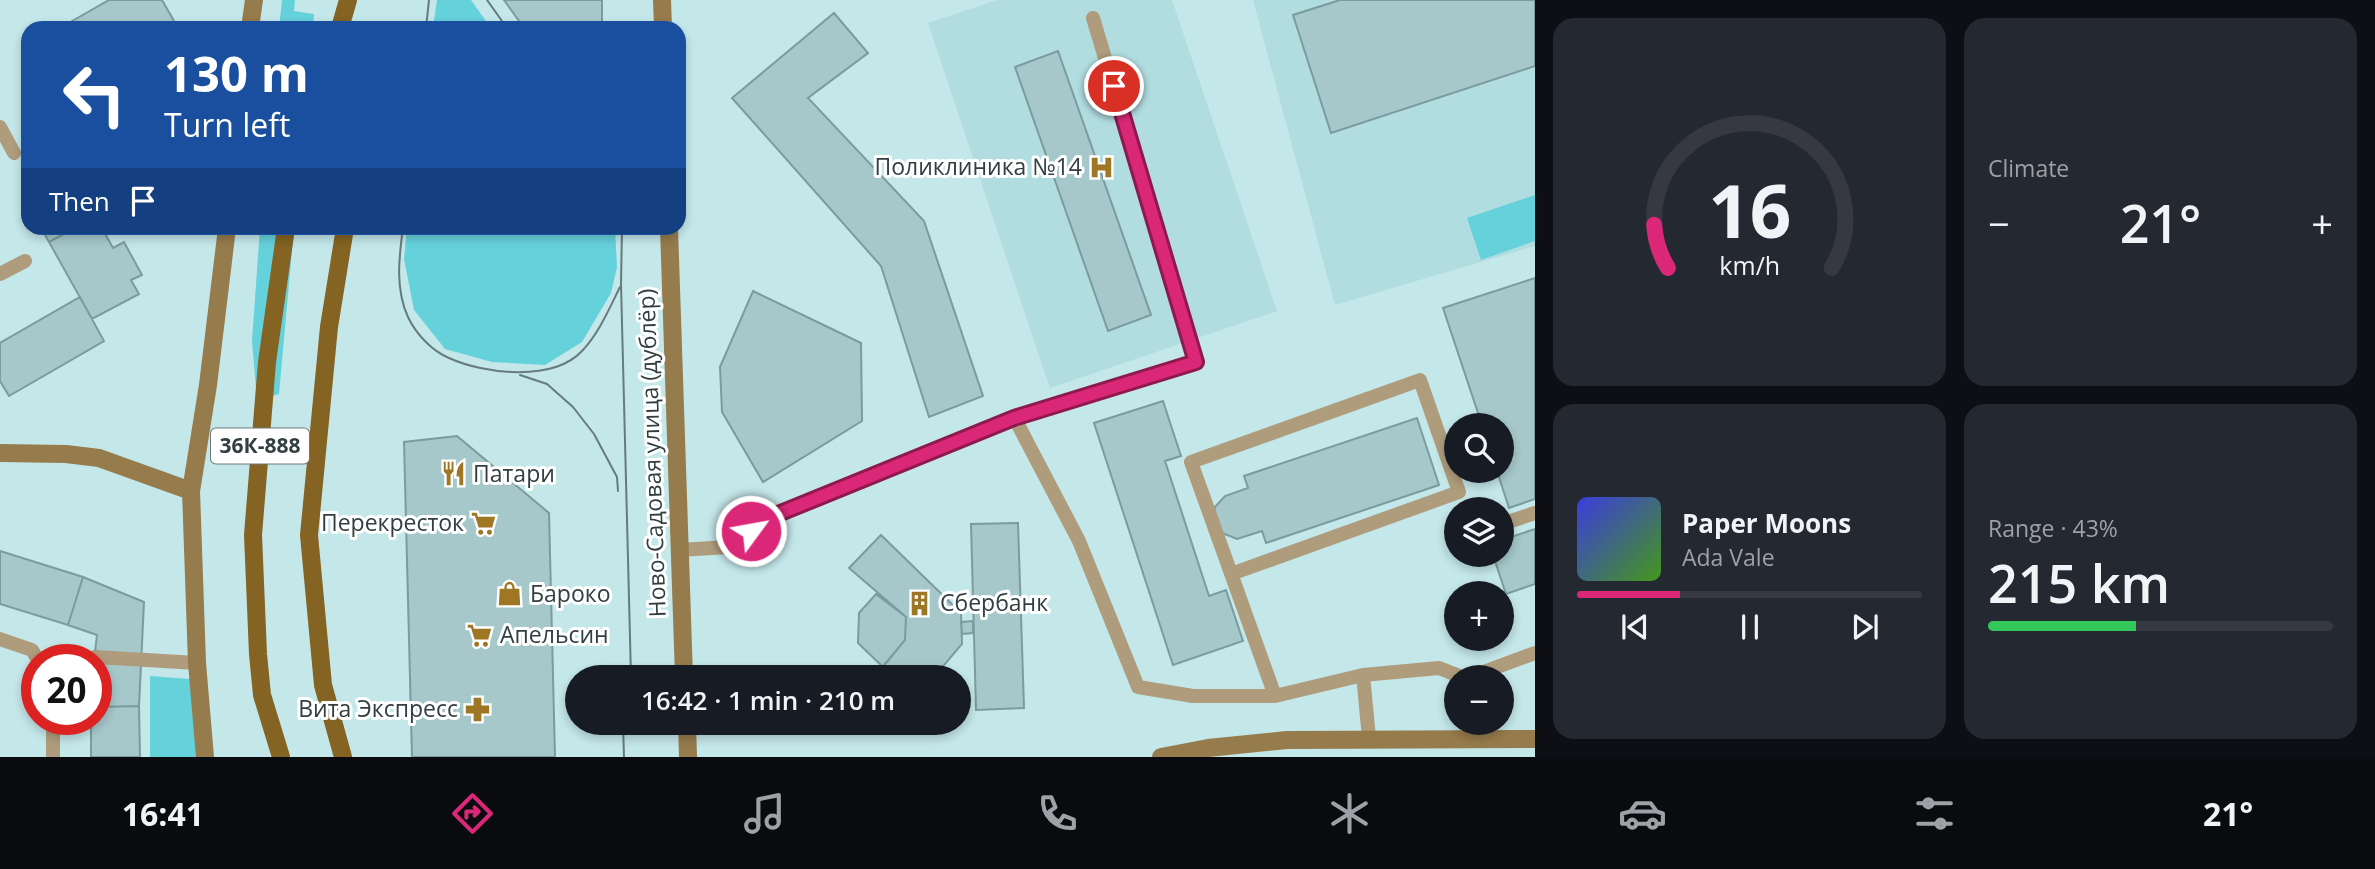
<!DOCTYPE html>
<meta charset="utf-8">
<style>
:root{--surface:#171b24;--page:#242831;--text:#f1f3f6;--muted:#9ea1a6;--line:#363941;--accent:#db2777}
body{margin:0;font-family:"Open Sans",sans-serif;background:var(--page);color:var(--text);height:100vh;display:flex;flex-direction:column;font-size:26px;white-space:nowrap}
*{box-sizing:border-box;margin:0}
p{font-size:23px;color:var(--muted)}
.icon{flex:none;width:38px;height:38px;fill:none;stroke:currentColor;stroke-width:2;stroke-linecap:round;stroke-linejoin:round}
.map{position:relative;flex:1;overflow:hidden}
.details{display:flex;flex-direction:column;gap:18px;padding:18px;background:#0d0f14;width:840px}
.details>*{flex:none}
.banner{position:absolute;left:21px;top:21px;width:665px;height:214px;border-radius:21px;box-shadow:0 4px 10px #0003;background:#1a4fa0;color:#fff;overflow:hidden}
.fabs{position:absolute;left:1444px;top:413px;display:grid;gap:14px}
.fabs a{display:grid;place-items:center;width:70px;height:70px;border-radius:50%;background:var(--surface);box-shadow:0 4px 10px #0003;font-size:35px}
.speed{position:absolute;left:21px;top:644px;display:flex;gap:14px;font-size:35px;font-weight:700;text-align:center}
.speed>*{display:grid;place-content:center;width:91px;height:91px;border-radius:50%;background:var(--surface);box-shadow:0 4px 10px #0003;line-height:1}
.speed .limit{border:10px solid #d22;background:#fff;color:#111}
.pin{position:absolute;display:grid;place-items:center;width:60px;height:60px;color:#fff;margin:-30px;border:4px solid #fff;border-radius:50%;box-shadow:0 2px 7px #0007}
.me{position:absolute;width:77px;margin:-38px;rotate:58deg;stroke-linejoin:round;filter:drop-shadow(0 0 5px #0008)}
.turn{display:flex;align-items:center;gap:24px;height:147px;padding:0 28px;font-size:32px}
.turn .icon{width:91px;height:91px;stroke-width:2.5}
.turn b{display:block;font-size:49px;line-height:60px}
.then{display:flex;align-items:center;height:66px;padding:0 28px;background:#0003;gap:14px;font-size:26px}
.big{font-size:52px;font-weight:600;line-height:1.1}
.details .tile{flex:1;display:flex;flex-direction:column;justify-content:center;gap:10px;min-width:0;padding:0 24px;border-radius:21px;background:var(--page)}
.details .dial{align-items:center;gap:0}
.dial svg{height:182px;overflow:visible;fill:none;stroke:var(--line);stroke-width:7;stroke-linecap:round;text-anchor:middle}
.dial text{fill:var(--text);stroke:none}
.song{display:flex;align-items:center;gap:21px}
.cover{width:84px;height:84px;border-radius:10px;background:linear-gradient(135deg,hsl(240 70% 55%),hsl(100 70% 35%))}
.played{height:7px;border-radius:4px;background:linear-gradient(90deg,var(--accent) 30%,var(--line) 30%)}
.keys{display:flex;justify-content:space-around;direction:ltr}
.heat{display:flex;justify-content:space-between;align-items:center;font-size:38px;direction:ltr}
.charge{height:10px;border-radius:5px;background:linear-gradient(90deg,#34c759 43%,var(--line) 0)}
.details .tiles{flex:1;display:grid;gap:18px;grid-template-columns:repeat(2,1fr)}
.trip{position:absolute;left:565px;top:665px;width:406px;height:70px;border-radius:35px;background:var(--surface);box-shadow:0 4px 10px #0003;font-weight:600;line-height:70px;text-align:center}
.tabs{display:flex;height:112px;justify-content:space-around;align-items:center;background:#090b0e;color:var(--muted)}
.tabs .icon{width:49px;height:49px}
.tabs .on{color:var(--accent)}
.tabs b{font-size:32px;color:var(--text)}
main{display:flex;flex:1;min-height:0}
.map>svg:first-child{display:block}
.built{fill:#b1dde1}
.green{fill:#65d1db}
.building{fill:#a6c8cb;stroke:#7b9b9e;stroke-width:2}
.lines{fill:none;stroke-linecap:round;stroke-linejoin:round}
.lane{stroke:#ae9c7d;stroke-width:14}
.secondary{stroke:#967b4c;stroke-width:18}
.primary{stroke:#846323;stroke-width:18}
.tram{stroke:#667b7d;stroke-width:2}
.route-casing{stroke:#8e194d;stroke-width:18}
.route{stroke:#db2777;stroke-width:12}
.labels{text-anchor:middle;stroke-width:6;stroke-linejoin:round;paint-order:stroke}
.shield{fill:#fff;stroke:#70797a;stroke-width:2}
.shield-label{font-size:21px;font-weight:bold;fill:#323f41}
.poi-label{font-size:23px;fill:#323f41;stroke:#fff;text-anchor:start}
.street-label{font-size:23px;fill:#323f41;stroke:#fff}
</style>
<main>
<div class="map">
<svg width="1535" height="757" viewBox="0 0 1535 757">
<rect width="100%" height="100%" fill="#c4e7ea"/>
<path class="built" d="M 997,0 L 1172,0 L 1277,311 L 1050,388 L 928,23 Z
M 1253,0 L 1535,0 L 1535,246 L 1335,305 Z"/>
<path class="green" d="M 282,0 L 295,0 L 294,11 L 314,14 L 313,28 L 279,28 Z
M 437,0 L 471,0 L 491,28 L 433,28 Z
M 1535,195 L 1535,241 L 1481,260 L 1467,218 Z
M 260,228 L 294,228 L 279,394 L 257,400 L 252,341 Z
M 407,228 L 615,228 L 617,267 L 611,293 L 582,342 L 545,365 L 492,362 L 445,349 L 414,310 L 404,259 Z
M 150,676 L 203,680 L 212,757 L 150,757 Z"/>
<path class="building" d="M 109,0 L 162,0 L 174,21 L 162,28 L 60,28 Z
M 504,0 L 602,0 L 602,28 L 524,28 Z
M 1340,0 L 1535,0 L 1535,66 L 1331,133 L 1293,15 Z
M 834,13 L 868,53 L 808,98 L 924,221 L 983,396 L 929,417 L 881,266 L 732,98 Z
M 1058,51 L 1151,315 L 1108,331 L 1015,67 Z
M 41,228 L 75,228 L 49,242 Z
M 75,228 L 102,228 L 113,248 L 124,242 L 142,275 L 131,280 L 139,294 L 92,319 L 49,242 Z
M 1535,278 L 1535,499 L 1509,508 L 1497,471 L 1502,471 L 1502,425 L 1482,425 L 1443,308 Z
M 753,291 L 861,343 L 862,421 L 763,482 L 722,412 L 720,367 Z
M 80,297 L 104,341 L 9,396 L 0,381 L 0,343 Z
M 1163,401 L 1181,456 L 1165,461 L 1209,596 L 1226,590 L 1243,641 L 1173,665 L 1094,423 Z
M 1417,418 L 1439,485 L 1266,543 L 1262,531 L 1237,539 L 1222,533 L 1214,514 L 1215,507 L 1225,496 L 1248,488 L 1244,476 Z
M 457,436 L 549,513 L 555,757 L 412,757 L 404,442 Z
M 1018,523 L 1024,708 L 976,710 L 971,524 Z
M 1535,529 L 1535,584 L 1506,594 L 1493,555 L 1502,555 L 1502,540 Z
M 881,535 L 961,613 L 962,644 L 934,677 L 874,677 L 905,640 L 906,617 L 849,568 Z
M 0,551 L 83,577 L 68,625 L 0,604 Z
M 83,577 L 144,602 L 139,706 L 96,707 L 96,660 L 94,660 L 97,635 L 68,625 Z
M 876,594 L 906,617 L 905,640 L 883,667 L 858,643 L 859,613 Z
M 973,621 L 973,633 L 962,634 L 961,622 Z
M 139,706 L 140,757 L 91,757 L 91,719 L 96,719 L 96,707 Z"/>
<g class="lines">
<path class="lane" d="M 0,127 L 14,153
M 0,274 L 25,261
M 1014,417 L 1079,541 L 1138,687 L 1193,696 L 1275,696 L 1363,675 L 1439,668 L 1462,677
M 1502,524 L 1535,513
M 679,550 L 729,547 L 773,516 L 1014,417 L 1196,362 L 1093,18
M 1231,574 L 1459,492 L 1420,380 L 1191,462 L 1275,696
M 0,639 L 32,650 L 38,660
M 91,660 L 95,657 L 197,663
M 1363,675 L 1369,738
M 1470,677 L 1535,653
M 53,757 L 53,719"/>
<path class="secondary" d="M 662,0 L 663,28
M 250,28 L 254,0
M 669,228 L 684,677
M 0,453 L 66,454 L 99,458 L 191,491
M 687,723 L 688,757
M 205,757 L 197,663 L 191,491 L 208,385 L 227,228
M 1161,757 L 1208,748 L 1287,740 L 1535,739"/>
<path class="primary" d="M 340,28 L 348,0
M 281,757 L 262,695 L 258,654 L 253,535 L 267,362 L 286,228
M 343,757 L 323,685 L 309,535 L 329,327 L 345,228"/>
<path class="tram" d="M 487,0 L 507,28
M 426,28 L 429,0
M 403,228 C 399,257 395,289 408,317 C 416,334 432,351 449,358 C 484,374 553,382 582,351 C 599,333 609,309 620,287
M 622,228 L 621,284 L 631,677
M 520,375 L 547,384 L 573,407 L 594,434 L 617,477 L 618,491
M 623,723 L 624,757"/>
</g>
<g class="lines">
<defs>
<path id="route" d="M 751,531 L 773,516 L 1014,418 L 1196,362 L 1114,86"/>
</defs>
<use href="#route" class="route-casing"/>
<use href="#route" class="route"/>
</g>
<defs>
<symbol id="hospital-bare" viewBox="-9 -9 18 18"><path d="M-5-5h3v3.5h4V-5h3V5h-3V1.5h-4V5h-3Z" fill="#9f7624" stroke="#fff" stroke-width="2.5" paint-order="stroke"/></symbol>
<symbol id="restaurant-bare" viewBox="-9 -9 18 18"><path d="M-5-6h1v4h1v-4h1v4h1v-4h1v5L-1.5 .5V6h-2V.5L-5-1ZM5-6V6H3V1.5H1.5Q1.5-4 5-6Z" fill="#9f7624" stroke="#fff" stroke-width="2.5" paint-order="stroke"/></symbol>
<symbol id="supermarket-bare" viewBox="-9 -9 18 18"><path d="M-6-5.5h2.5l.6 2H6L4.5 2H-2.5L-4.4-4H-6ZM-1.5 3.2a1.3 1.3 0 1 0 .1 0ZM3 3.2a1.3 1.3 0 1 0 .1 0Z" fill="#9f7624" stroke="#fff" stroke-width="2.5" paint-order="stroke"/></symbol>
<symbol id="shop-bare" viewBox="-9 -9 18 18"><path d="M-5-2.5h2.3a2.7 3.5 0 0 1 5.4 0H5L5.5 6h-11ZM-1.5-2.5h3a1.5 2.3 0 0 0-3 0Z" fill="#9f7624" stroke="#fff" stroke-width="2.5" paint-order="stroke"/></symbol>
<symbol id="building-bare" viewBox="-9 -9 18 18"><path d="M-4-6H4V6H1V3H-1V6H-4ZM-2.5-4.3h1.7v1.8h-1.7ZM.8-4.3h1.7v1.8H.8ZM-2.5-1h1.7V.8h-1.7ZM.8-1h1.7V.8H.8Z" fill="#9f7624" stroke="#fff" stroke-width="2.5" paint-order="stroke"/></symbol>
<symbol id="pharmacy-bare" viewBox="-9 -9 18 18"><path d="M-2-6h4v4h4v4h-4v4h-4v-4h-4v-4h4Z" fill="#9f7624" stroke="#fff" stroke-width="2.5" paint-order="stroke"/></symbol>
</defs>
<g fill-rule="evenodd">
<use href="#hospital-bare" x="1084" y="150" width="35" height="35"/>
<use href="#restaurant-bare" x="436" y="456" width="35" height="35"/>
<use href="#supermarket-bare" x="466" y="506" width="35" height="35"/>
<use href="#shop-bare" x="492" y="576" width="35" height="35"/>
<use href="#building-bare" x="902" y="586" width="35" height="35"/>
<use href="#supermarket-bare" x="462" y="618" width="35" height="35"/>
<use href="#pharmacy-bare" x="460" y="692" width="35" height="35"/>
</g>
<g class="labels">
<rect class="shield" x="211" y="428.5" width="98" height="35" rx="5"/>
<g class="shield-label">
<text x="260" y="453">36К-888</text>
</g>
<g class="poi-label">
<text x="1082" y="175" text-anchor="end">Поликлиника №14</text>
<text x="473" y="482">Патари</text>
<text x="464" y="531" text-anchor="end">Перекресток</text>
<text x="530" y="602">Бароко</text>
<text x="940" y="611">Сбербанк</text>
<text x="500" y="643">Апельсин</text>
<text x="458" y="717" text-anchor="end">Вита Экспресс</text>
</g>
<g class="street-label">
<text transform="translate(652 453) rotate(-92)" y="8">Ново-Садовая улица (дублёр)</text>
</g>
</g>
</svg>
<div class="fabs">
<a><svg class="icon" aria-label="search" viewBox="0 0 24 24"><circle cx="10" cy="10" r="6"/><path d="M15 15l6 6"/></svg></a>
<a><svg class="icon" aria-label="layers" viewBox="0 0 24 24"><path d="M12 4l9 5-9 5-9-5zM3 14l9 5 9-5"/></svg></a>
<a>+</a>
<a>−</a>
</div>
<div class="speed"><div class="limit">20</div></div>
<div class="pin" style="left:1114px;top:86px;background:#d93025"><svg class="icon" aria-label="arrive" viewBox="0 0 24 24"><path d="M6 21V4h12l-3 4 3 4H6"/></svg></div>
<svg class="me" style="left:751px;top:531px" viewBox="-20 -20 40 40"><circle r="17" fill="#db2777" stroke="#fff" stroke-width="3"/><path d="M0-11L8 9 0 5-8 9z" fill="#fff"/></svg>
<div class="trip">16:42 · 1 min · 210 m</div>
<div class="banner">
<div class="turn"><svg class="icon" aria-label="left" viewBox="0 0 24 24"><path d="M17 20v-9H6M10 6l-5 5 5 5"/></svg><div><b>130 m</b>Turn left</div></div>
<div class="then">Then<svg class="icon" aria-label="arrive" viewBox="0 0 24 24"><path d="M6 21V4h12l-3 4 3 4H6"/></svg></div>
</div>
</div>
<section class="details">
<div class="tiles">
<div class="tile dial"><svg viewBox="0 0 100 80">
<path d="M14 69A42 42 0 1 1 86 69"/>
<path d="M14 69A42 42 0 0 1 8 50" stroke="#db2777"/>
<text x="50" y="56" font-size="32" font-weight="700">16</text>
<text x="50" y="72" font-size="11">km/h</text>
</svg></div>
<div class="tile"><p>Climate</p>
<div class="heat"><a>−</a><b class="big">21°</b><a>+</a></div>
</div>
<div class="tile">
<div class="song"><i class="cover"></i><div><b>Paper Moons</b><p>Ada Vale</p></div></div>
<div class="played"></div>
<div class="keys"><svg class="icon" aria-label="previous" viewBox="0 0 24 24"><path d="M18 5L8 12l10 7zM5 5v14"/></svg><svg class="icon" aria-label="pause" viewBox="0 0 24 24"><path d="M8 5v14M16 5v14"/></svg><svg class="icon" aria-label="next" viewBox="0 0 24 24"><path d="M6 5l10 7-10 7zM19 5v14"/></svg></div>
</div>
<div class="tile"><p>Range · 43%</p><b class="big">215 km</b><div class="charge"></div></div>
</div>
</section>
</main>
<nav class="tabs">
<b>16:41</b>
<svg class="icon on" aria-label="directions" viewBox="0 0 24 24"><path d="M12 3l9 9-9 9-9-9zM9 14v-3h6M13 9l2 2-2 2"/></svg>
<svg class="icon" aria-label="music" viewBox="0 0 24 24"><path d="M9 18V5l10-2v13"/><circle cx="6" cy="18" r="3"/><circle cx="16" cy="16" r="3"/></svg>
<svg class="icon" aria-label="phone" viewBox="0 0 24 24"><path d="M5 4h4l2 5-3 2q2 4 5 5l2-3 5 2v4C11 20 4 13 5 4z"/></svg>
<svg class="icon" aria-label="climate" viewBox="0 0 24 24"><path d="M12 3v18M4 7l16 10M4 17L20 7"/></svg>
<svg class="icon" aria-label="car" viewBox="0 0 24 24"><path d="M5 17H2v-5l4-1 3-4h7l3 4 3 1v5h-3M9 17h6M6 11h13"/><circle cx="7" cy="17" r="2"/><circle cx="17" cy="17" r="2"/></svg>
<svg class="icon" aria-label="filters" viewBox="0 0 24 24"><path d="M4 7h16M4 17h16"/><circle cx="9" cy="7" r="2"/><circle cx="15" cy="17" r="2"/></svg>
<b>21°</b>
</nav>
